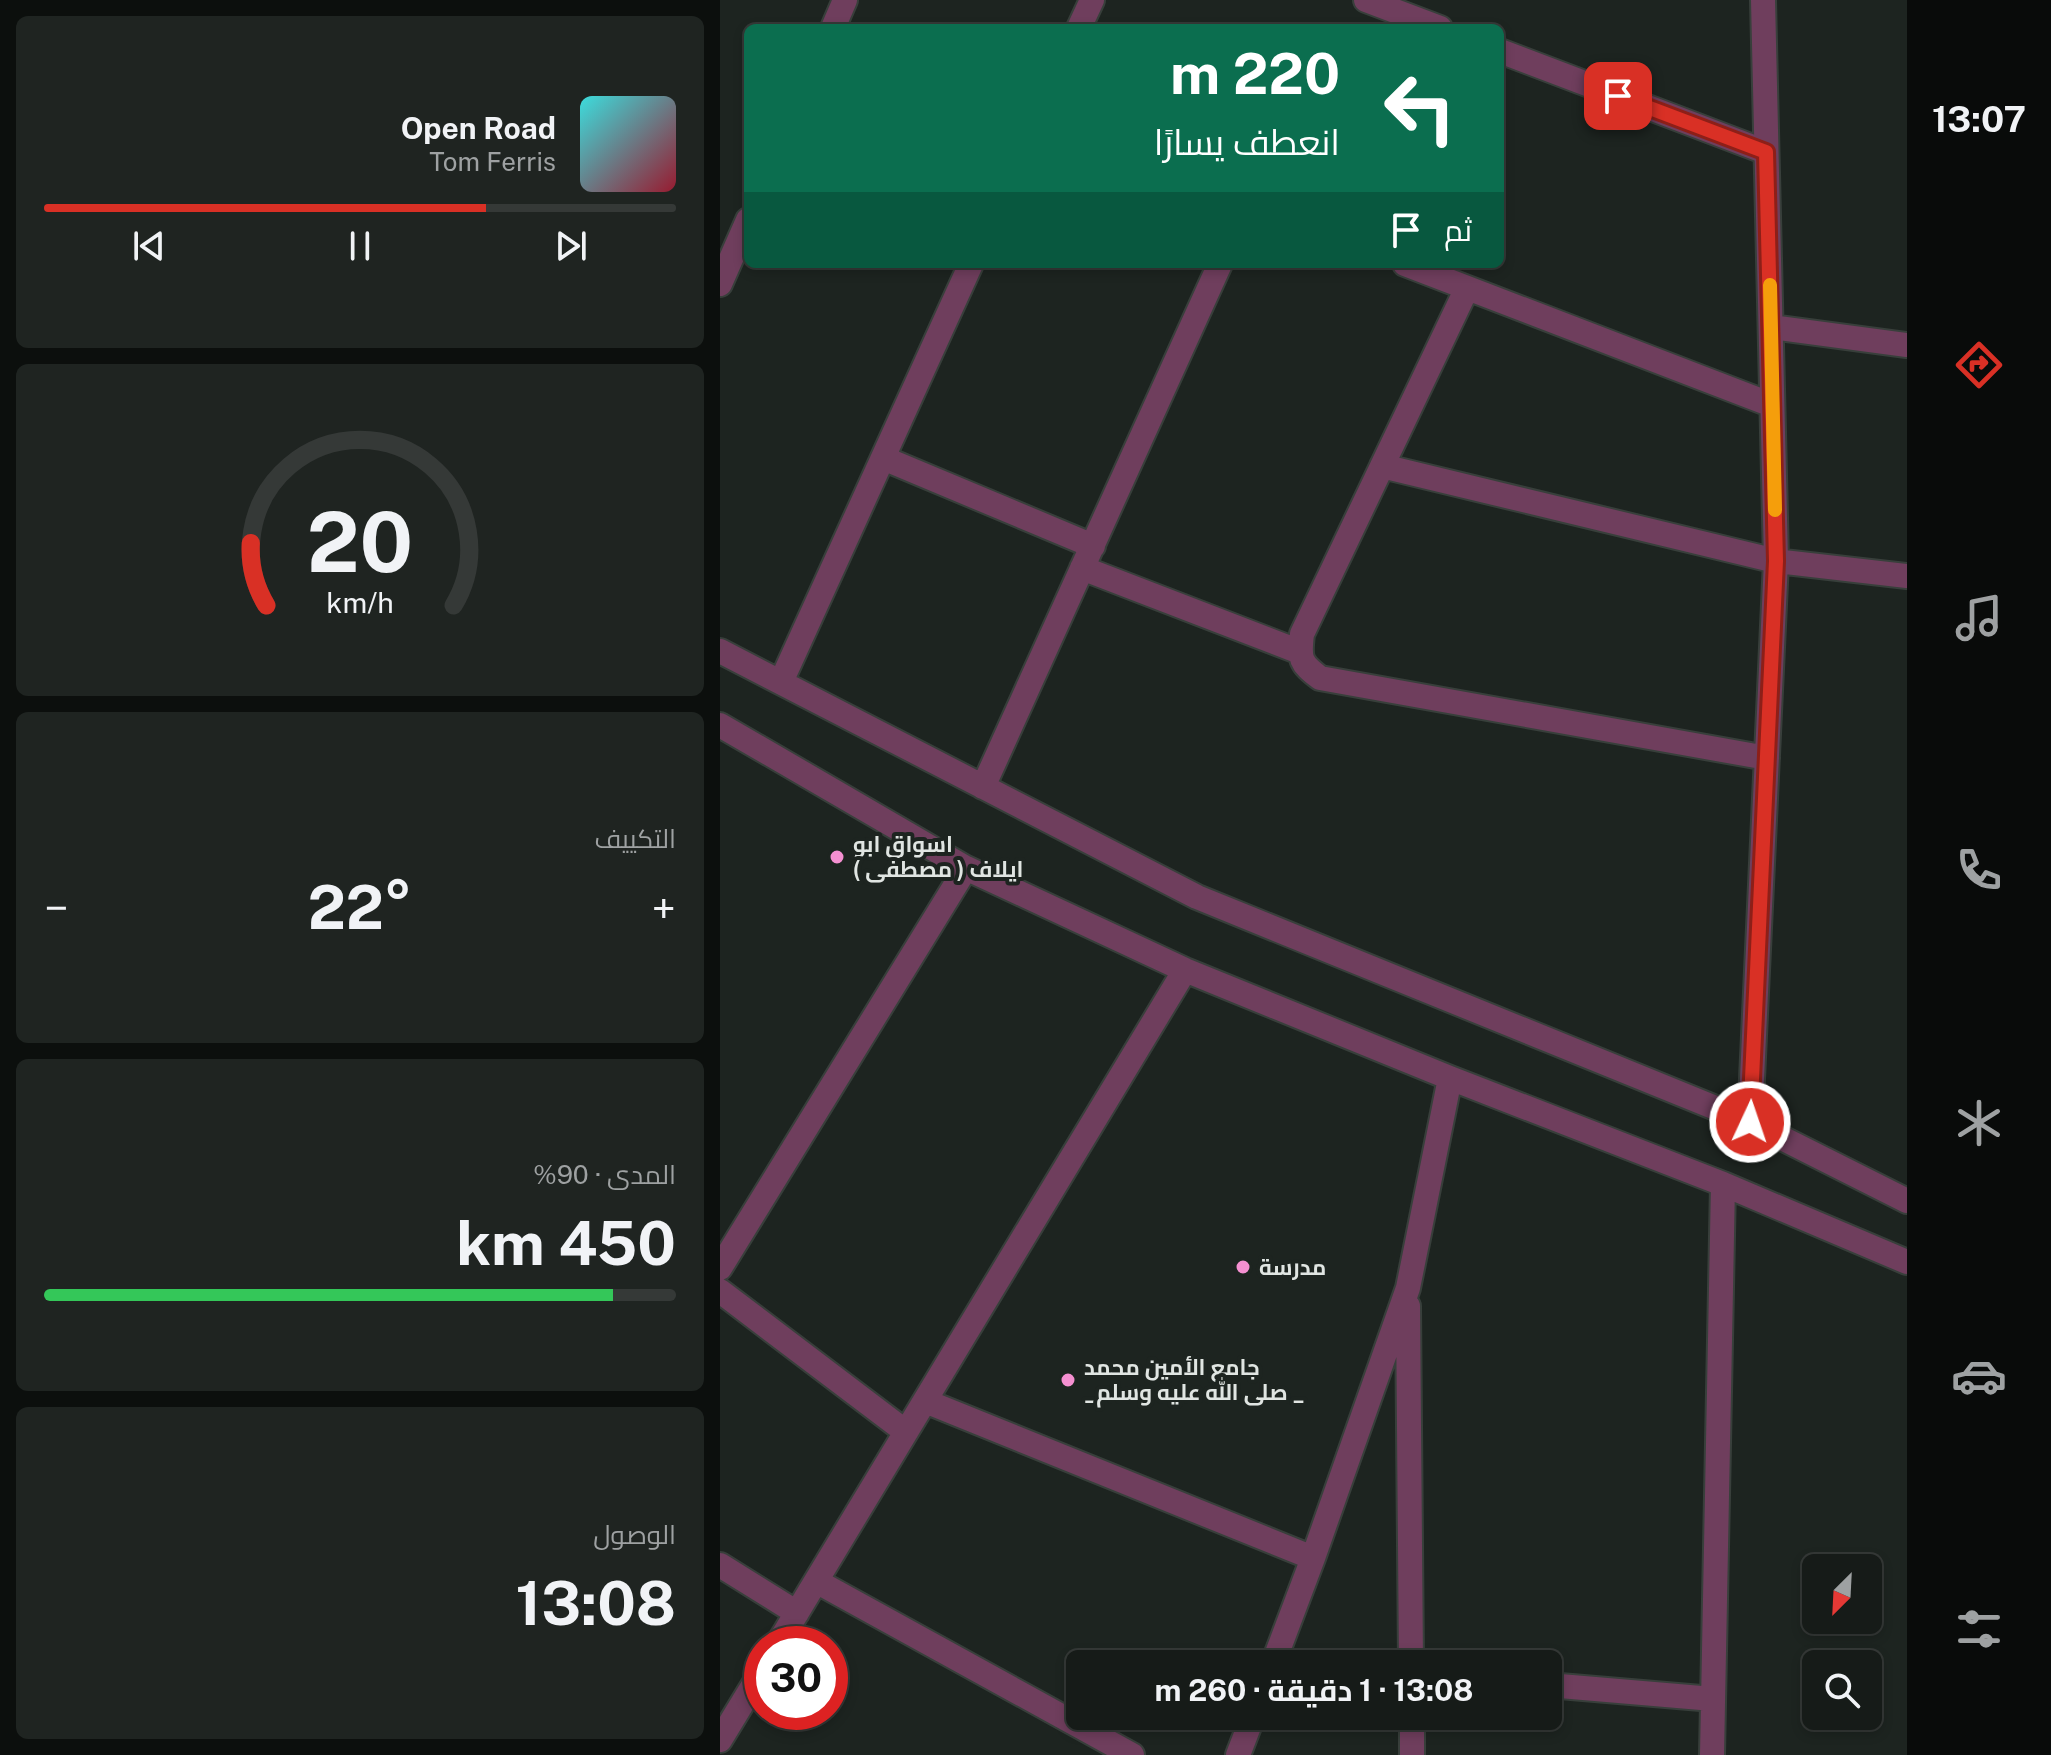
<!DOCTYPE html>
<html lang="ar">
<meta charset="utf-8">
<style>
:root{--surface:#161b18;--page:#1f2421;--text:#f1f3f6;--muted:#9ea1a2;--line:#353937;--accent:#d93025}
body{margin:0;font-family:"Public Sans",Cairo,sans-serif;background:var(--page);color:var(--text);direction:rtl;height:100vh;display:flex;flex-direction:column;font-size:30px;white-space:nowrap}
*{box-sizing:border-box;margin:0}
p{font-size:26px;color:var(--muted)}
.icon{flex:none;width:44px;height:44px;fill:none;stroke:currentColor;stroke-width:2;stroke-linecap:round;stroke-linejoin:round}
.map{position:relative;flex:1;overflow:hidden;direction:ltr}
.sheet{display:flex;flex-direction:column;gap:16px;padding:16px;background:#0c0f0d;width:720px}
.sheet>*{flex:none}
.guide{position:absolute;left:24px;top:24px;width:760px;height:244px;border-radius:12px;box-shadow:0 4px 12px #0003,0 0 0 2px var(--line);direction:rtl;background:#0b6e4f;color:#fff;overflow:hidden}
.needle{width:52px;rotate:204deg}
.fabs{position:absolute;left:1082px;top:1554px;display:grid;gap:16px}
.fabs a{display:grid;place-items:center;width:80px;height:80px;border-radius:12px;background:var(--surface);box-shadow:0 4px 12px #0003,0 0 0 2px var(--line);font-size:40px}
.speed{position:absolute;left:24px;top:1626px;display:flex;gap:16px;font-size:40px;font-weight:700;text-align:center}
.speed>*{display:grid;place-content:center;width:104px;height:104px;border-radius:50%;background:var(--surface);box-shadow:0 4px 12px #0003,0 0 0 2px var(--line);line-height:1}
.speed .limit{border:12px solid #d22;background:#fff;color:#111}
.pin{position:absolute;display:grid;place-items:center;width:68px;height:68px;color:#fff;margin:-34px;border-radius:16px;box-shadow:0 4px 12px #0006}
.me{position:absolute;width:88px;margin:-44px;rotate:3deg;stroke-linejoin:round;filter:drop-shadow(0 0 6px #0008)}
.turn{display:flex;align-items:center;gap:28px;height:168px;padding:0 32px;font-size:36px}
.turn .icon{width:104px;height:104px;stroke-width:2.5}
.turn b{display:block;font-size:56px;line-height:68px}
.then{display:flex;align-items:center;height:76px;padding:0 32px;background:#0003;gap:16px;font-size:30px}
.big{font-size:60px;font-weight:700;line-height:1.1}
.sheet .card{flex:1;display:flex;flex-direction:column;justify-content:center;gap:12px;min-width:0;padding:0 28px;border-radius:12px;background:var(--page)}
.sheet .dial{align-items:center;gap:0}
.dial svg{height:208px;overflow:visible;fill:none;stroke:var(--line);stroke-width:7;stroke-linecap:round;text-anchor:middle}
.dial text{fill:var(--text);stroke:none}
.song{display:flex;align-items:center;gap:24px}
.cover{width:96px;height:96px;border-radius:12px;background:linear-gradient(135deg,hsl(180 70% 55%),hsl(350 70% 35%))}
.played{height:8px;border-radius:4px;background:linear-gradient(90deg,var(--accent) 70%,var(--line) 70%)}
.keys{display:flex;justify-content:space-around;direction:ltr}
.heat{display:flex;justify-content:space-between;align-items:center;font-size:44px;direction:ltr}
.charge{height:12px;border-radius:6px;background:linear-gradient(90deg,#34c759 90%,var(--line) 0)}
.trip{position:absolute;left:346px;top:1650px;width:496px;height:80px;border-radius:12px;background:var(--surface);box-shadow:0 4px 12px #0003,0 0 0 2px var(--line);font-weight:700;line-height:80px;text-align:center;direction:rtl}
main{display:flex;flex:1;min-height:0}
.dock{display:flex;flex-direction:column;width:144px;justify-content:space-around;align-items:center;background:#090b0a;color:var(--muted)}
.dock .icon{width:56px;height:56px}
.dock .current{color:var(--accent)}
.dock b{font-size:36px;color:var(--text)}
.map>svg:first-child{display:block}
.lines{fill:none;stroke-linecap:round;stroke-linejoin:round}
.minor-casing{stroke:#383f3b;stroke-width:28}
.minor{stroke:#6f3e5d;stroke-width:24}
.route-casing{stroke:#8d1f18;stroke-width:20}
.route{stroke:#d93025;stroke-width:14}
.slow{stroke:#f59e0b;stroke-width:14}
.poi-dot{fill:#f590d1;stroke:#1d2420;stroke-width:3}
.labels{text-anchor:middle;stroke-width:8;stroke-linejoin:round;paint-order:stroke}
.poi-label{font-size:22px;font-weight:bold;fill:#e0e5e2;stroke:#1d2420;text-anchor:start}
</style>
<main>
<nav class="dock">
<b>13:07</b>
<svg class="icon current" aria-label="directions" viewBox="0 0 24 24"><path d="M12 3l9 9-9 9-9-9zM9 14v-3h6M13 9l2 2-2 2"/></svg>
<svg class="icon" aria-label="music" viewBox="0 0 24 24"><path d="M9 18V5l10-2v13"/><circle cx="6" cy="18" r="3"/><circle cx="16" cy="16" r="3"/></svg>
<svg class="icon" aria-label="phone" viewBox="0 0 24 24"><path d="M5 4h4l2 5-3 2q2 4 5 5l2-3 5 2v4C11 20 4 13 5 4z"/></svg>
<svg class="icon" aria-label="climate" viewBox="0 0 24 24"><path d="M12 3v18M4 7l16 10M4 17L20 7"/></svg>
<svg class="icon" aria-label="car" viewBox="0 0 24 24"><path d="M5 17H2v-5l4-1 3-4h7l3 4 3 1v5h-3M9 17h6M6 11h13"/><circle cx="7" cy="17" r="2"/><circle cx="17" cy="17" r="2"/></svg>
<svg class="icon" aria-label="filters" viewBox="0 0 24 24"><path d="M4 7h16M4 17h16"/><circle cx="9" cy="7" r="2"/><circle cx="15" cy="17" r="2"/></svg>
</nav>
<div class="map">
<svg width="1187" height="1755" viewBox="0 0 1187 1755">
<rect width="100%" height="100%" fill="#1d2420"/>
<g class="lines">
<defs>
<path id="minor" d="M 646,0 L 720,28
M 113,28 L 125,0
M 359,28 L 372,0
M 780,51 L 1046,152
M 685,264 L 1052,405
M 0,284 L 28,220
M 747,288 L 582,634 C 579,659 580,663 600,678 L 1047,758
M 1051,327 L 1187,345
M 163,458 L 373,546
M 662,466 L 1056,561 L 1187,576
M 362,568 L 580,652
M 0,651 L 477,897 L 1030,1122 L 1187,1201
M 61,682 L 251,264
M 0,725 L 246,868 L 465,970 L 730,1078 L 1003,1184 L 1187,1262
M 263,787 L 500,264
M 1030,1122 L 1056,561 L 1043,0
M 0,1268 L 246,868
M 0,1291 L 186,1432
M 688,1306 L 691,1664
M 205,1401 L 593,1558
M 0,1565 L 77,1613
M 96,1581 L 412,1755
M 58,1644 L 465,970
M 553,1664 L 593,1558 L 688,1288 L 730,1078
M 828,1685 L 993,1699
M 692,1716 L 692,1755
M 0,1740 L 42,1671
M 518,1755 L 533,1716
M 992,1755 L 1003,1184"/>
</defs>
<use href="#minor" class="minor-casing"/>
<use href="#minor" class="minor"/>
</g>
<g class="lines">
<defs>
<path id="route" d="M 898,96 L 1046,152 L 1056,561 L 1030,1122"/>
</defs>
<use href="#route" class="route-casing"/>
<use href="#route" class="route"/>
<path class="slow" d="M 1050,285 L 1055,510"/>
</g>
<g class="poi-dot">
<circle cx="117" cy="857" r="8"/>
<circle cx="523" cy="1267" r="8"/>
<circle cx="348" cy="1380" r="8"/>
</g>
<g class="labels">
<g class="poi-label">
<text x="133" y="852">اسواق ابو<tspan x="133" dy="25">ايلاف ( مصطفى )</tspan></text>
<text x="539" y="1275">مدرسة</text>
<text x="364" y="1375">جامع الأمين محمد<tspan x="364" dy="25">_صلى الله عليه وسلم _</tspan></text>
</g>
</g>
</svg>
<div class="fabs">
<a><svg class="needle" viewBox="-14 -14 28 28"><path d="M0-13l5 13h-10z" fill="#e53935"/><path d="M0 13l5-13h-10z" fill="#9ea1a2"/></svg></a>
<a><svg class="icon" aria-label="search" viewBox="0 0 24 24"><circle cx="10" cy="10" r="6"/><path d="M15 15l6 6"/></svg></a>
</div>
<div class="speed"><div class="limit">30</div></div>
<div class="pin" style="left:898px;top:96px;background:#d93025"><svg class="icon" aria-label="arrive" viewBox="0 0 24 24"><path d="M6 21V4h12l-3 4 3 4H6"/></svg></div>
<svg class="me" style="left:1030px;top:1122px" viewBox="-20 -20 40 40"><circle r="17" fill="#d93025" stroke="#fff" stroke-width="3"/><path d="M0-11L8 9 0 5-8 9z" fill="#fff"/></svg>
<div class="trip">13:08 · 1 دقيقة · 260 m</div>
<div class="guide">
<div class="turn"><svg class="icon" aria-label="left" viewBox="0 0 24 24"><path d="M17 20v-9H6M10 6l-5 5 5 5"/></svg><div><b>220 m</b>انعطف يسارًا</div></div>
<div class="then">ثم<svg class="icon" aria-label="arrive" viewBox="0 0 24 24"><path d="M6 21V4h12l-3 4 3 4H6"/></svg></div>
</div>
</div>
<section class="sheet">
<div class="card">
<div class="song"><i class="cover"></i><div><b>Open Road</b><p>Tom Ferris</p></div></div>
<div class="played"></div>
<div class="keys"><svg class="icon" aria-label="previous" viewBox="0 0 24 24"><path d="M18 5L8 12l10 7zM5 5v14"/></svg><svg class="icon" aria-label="pause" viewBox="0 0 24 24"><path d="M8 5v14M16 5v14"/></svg><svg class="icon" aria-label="next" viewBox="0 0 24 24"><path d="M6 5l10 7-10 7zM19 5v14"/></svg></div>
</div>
<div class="card dial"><svg viewBox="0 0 100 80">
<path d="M14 69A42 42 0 1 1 86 69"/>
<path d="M14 69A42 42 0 0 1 8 45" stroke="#d93025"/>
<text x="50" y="56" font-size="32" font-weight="700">20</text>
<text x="50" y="72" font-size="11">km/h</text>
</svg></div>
<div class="card"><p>التكييف</p>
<div class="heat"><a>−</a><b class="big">22°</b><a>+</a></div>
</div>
<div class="card"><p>المدى · 90%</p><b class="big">450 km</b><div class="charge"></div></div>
<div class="card"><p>الوصول</p><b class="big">13:08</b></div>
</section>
</main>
